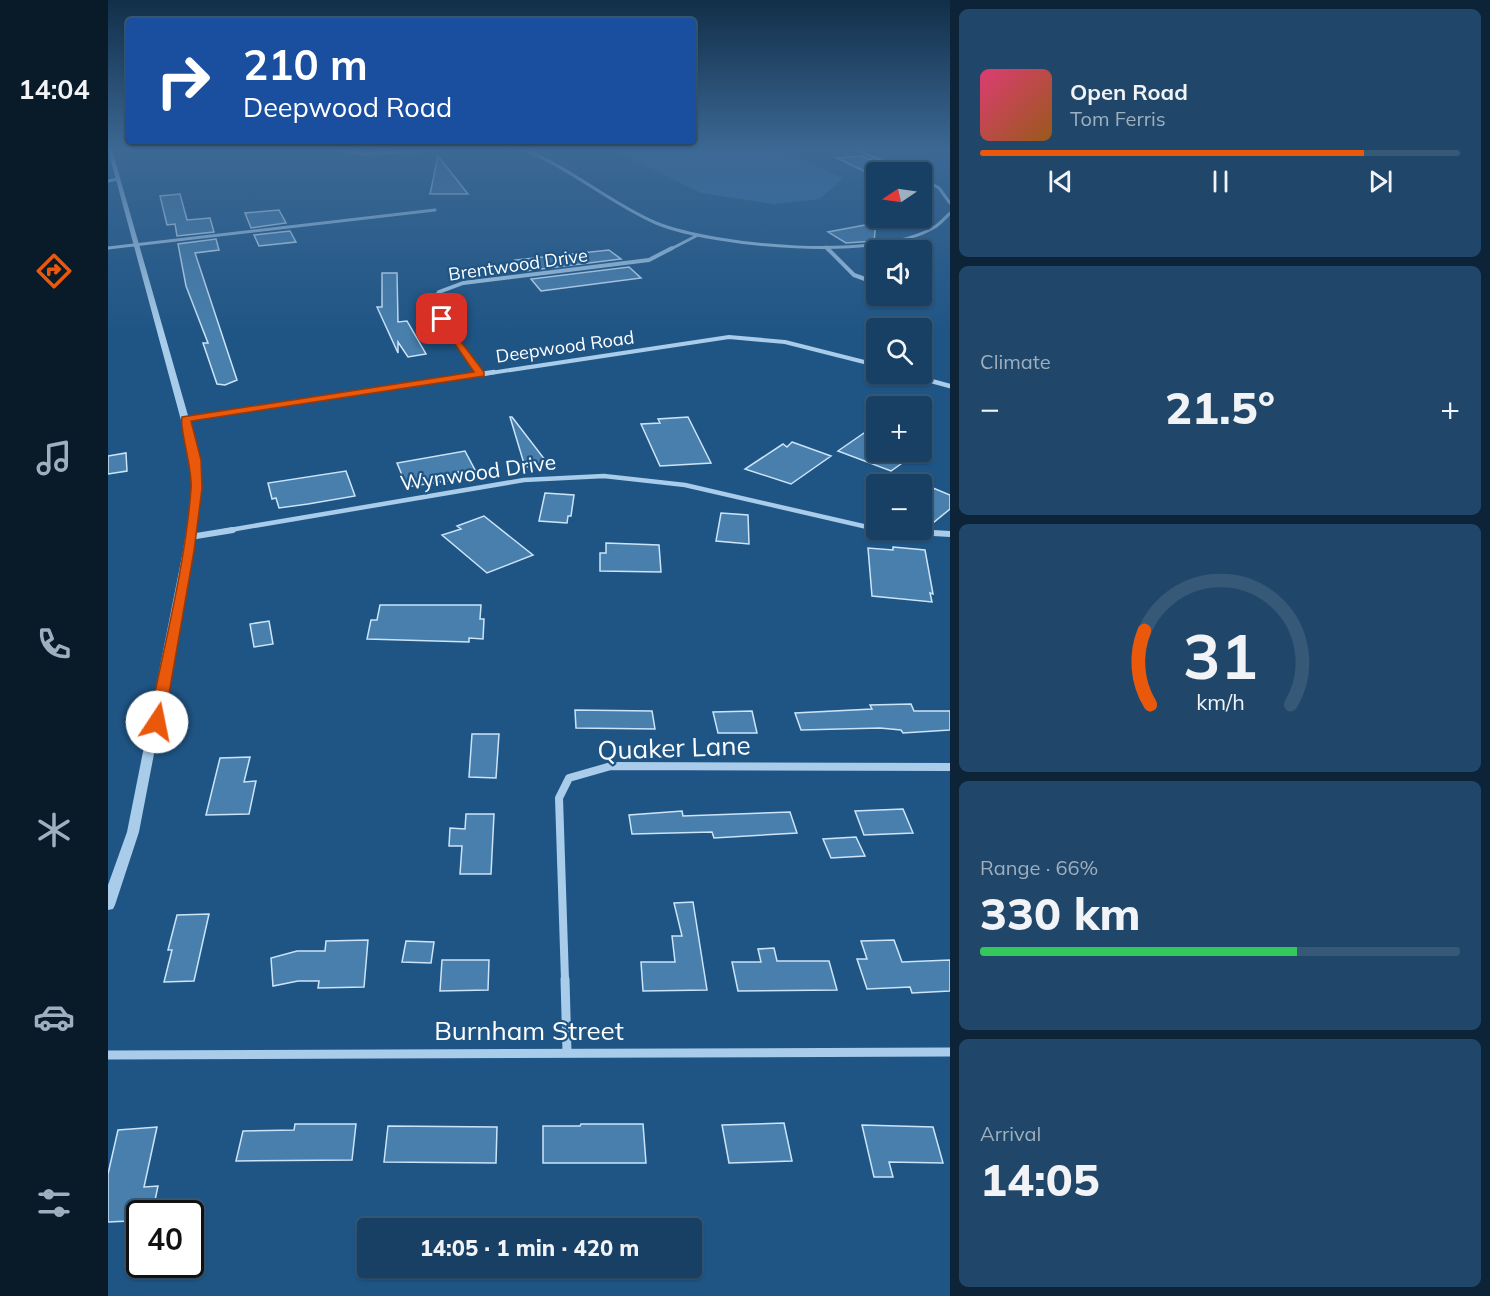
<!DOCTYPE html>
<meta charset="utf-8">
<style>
:root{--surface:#174064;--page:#20476a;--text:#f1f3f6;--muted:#9eafbf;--line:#365978;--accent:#ea580c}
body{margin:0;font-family:Mulish,sans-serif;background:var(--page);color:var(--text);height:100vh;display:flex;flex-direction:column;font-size:22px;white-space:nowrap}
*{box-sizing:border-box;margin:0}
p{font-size:20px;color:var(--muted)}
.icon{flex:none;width:33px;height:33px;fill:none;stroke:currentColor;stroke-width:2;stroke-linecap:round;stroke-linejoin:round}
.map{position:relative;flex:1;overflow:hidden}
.sheet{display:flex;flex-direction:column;gap:9px;padding:9px;background:#0d2337;width:540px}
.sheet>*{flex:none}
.guide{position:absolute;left:18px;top:18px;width:570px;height:126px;border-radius:6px;box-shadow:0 2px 4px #0004,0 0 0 2px var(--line);background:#1a4fa0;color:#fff;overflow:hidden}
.needle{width:39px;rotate:257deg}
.controls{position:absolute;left:758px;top:162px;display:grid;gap:12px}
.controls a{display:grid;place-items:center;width:66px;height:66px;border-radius:6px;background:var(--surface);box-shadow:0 2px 4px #0004,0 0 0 2px var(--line);font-size:30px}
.speed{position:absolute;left:18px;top:1200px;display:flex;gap:12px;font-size:30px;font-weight:700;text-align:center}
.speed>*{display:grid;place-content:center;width:78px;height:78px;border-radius:50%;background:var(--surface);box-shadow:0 2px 4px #0004,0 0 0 2px var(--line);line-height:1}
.speed .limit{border:3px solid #111;border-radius:9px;background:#fff;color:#111}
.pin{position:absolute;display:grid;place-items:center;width:51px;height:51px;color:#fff;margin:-26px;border-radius:12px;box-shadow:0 3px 9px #0006}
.me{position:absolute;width:66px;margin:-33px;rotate:11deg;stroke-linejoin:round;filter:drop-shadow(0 0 4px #0008)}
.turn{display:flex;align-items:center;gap:21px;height:126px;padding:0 18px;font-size:27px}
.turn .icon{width:78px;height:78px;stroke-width:2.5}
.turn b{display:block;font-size:42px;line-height:51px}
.big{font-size:45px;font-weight:800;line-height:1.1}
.sheet .tile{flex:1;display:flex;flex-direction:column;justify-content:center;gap:9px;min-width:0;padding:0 21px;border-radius:9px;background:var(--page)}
.sheet .dial{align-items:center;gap:0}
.dial svg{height:156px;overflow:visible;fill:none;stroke:var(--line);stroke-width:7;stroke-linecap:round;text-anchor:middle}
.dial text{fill:var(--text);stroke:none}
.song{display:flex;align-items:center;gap:18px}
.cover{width:72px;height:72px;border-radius:9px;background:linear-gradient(135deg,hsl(340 70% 55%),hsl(30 70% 35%))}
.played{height:6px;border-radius:3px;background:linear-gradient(90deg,var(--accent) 80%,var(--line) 80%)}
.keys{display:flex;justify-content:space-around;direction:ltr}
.heat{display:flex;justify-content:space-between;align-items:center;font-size:33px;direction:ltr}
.charge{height:9px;border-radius:4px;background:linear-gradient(90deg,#34c759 66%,var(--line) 0)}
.trip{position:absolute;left:249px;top:1218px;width:345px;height:60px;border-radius:6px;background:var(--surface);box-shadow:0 2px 4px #0004,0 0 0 2px var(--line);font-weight:800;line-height:60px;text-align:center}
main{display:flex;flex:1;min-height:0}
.tab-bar{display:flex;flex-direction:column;width:108px;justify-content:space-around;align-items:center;background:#091a28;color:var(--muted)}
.tab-bar .icon{width:42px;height:42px}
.tab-bar .current{color:var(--accent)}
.tab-bar b{font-size:27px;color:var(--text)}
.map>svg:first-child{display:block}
.green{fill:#336fa2}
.building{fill:#487fad;stroke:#cce4f7;stroke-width:1.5}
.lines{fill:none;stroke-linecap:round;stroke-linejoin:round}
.minor-far5{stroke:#a8ccea;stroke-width:3}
.minor-far4{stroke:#a8ccea;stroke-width:4}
.minor-far3{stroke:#a8ccea;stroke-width:4.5}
.minor-far2{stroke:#a8ccea;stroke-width:6}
.minor-far1{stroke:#a8ccea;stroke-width:8}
.minor{stroke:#a8ccea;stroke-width:9}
.tertiary{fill:#a8ccea;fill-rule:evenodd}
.route{fill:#ea580c;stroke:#983908;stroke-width:1.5}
.labels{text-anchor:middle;stroke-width:4.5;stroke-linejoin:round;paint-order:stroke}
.far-street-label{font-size:18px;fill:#fff;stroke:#1f5585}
.street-label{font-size:21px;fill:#fff;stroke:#1f5585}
.near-street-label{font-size:26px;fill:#fff;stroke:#1f5585}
</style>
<main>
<nav class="tab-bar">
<b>14:04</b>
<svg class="icon current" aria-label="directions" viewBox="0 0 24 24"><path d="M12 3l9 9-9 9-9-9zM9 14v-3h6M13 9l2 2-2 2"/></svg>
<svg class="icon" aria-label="music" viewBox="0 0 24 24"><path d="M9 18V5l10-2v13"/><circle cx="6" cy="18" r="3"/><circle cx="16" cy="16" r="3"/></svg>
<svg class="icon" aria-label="phone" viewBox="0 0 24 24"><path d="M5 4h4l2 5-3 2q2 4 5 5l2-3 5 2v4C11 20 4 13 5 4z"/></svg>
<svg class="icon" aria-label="climate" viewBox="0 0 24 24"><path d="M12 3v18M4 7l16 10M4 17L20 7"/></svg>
<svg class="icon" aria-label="car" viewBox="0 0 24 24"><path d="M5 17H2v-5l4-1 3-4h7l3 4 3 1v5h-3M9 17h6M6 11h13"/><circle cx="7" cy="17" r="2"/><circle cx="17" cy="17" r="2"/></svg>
<svg class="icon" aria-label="filters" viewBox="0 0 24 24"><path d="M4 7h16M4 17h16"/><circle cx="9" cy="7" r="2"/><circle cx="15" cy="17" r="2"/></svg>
</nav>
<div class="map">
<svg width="842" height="1296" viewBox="0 0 842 1296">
<rect width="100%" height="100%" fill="#1f5585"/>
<path class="green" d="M 506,150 L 671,150 L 735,178 L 712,199 L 666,204 L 593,193 Z"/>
<path class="building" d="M 330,156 L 360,194 L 322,194 Z
M 753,156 L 768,162 L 768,177 L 729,158 Z
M 72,194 L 79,220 L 102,218 L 106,232 L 69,236 L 67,224 L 59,225 L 52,196 Z
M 171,210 L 178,223 L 143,228 L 137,213 Z
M 768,223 L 766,241 L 738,243 L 720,232 Z
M 182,231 L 188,242 L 151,246 L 146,235 Z
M 108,239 L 111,250 L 87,253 L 129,380 L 117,385 L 109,384 L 95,343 L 100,343 L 78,286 L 70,244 Z
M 501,250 L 513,259 L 417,271 L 407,260 Z
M 521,267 L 533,278 L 433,291 L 423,279 Z
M 274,273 L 289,273 L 290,322 L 299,321 L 318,354 L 300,357 L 290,342 L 290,353 L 269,307 L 274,307 Z
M 402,417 L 404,417 L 441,465 L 417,467 Z
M 580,417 L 603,463 L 552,466 L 533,424 L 552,423 L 550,419 Z
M 756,433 L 768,438 L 768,452 L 810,452 L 783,471 L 730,451 Z
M 684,442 L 723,456 L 683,484 L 637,469 L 675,444 L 679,447 Z
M 357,451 L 367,470 L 350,472 L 350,478 L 345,480 L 299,487 L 289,463 Z
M 18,453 L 19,471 L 0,474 L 0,456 Z
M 238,471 L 247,496 L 200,504 L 171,508 L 168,498 L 164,499 L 160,483 Z
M 825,488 L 842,495 L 842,509 L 826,522 L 813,516 L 813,489 L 821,492 Z
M 437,493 L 466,495 L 463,516 L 460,516 L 459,523 L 431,521 Z
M 613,513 L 640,515 L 641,544 L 608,541 Z
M 376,516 L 425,555 L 379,573 L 334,535 L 353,529 L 349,526 Z
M 498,543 L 551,545 L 553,572 L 492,571 L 492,553 L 498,553 Z
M 785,547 L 817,550 L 825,594 L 822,593 L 824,602 L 764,596 L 760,548 L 785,550 Z
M 272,605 L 373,605 L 372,619 L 376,619 L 375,639 L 361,638 L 361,642 L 259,639 L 263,620 L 269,620 Z
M 161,621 L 165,644 L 146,647 L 142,624 Z
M 803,704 L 806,711 L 842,711 L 842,730 L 795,733 L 793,730 L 772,728 L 693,730 L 687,713 L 764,709 L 762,705 Z
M 467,710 L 544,711 L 547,729 L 468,728 Z
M 644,711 L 649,733 L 610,733 L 605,712 Z
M 364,734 L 391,734 L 388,778 L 361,777 Z
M 142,757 L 136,782 L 148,781 L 141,814 L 98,815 L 112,758 Z
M 795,809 L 805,833 L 756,835 L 747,811 Z
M 574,811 L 575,816 L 682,812 L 689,833 L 606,838 L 604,832 L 524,834 L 521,815 Z
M 358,814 L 386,814 L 383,874 L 352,874 L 354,846 L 341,846 L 342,828 L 357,829 Z
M 748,837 L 757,856 L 723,858 L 715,839 Z
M 585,902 L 599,990 L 535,991 L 533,962 L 567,962 L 564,936 L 574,936 L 566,903 Z
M 101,914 L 86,981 L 56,982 L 64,950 L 60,950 L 69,915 Z
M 260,940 L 256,987 L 210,988 L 211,981 L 190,981 L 165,986 L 163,958 L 189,951 L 217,951 L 218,941 Z
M 786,940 L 794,962 L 842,960 L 842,991 L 804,993 L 802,987 L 759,989 L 749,959 L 759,959 L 753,941 Z
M 298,941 L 326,942 L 323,963 L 294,962 Z
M 666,948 L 669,961 L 721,961 L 729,990 L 630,991 L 624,962 L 653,962 L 650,949 Z
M 334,960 L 381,960 L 380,990 L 332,991 Z
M 676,1123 L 684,1161 L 621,1163 L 614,1125 Z
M 187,1124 L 248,1124 L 244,1160 L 128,1161 L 135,1131 L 186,1130 Z
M 473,1124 L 535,1124 L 538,1163 L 435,1163 L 435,1126 L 472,1126 Z
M 754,1125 L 825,1127 L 835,1163 L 781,1162 L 785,1177 L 766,1177 Z
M 280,1126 L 389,1127 L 388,1163 L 276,1162 Z
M 49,1127 L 36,1187 L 50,1186 L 45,1210 L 23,1212 L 21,1221 L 0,1222 L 0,1174 L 10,1130 Z"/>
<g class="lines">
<path class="minor-far5" d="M 233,150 L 255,154 L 325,150
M 417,150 C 464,169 502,203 548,223 C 607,247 769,261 825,228 C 831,225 837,218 842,213
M 748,150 L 801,172
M 813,178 L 831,188 L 842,203
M 0,181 L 10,179
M 718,247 L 720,250
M 0,248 L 327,210
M 561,250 L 588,236"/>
<path class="minor-far4" d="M 719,248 L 746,275 L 768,283
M 372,374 L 323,304 L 331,292 L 355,283 L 541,260 L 564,248
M 376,374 L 621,337 L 677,342 L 768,365"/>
<path class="minor-far3" d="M 798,374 L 842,386
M 77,419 L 386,372
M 774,530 L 793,531
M 116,531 L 416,480 L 496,476 L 577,485 L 768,529"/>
<path class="minor-far2" d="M 774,530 L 842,534
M 82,537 L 125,530"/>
<path class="minor-far1" d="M 457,980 L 451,798 L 461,778 L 503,766 L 842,767"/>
<path class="minor" d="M 457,979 L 459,1052
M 0,1055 L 842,1052"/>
<path class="tertiary" d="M 0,150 L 4,150 L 81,419 L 92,461 L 93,488 L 85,551 L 31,832 L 7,905 L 5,909 L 0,910 L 0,885 L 19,832 L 75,551 L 85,488 L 84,461 Z"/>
</g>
<linearGradient id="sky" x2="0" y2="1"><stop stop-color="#112f49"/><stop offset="0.45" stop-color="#3c6894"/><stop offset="1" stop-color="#3c6894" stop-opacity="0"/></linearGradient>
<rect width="842" height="332" fill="url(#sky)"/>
<path class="route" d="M 334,317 L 376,372 L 376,376 L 83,421 L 93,460 L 94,488 L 86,551 L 56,722 L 54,725 L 43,725 L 41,722 C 56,645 77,567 83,489 C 85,468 71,429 74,417 L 366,372 L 330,319 Z"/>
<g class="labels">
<g class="far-street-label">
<text transform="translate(410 265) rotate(-8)" y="6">Brentwood Drive</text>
<text transform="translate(457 347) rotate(-8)" y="6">Deepwood Road</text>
</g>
<g class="street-label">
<text transform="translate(370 473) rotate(-8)" y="7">Wynwood Drive</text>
</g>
<g class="near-street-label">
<text transform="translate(566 748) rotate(-2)" y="9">Quaker Lane</text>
<text x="421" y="1040">Burnham Street</text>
</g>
</g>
</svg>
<div class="controls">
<a><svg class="needle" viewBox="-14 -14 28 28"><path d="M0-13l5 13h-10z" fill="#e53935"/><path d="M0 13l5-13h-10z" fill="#9eafbf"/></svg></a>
<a><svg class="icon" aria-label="sound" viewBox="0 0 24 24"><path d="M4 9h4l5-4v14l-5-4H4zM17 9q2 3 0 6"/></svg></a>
<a><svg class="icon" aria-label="search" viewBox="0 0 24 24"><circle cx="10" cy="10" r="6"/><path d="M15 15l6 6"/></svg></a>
<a>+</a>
<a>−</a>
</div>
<div class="speed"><div class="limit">40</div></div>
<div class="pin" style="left:334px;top:319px;background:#d93025"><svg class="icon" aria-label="arrive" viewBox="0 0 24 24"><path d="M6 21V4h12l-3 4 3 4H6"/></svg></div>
<svg class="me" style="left:49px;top:722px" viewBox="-20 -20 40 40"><circle r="19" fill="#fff"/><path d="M0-13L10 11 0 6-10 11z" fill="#ea580c"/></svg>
<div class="trip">14:05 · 1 min · 420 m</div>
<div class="guide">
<div class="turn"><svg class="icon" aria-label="right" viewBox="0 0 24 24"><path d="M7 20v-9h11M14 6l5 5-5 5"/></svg><div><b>210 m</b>Deepwood Road</div></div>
</div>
</div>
<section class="sheet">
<div class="tile">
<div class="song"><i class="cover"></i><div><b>Open Road</b><p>Tom Ferris</p></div></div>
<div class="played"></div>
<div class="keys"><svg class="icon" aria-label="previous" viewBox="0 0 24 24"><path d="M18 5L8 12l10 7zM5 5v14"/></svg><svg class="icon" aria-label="pause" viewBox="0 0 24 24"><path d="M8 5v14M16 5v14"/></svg><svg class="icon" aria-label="next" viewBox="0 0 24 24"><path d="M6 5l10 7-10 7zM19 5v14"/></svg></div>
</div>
<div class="tile"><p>Climate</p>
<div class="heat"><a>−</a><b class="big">21.5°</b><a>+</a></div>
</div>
<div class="tile dial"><svg viewBox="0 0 100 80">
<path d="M14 69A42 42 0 1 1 86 69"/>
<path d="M14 69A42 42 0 0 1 11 31" stroke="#ea580c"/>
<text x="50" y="56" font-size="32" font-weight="700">31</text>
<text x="50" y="72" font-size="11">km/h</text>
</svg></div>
<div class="tile"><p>Range · 66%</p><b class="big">330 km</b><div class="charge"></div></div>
<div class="tile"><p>Arrival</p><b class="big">14:05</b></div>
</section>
</main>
